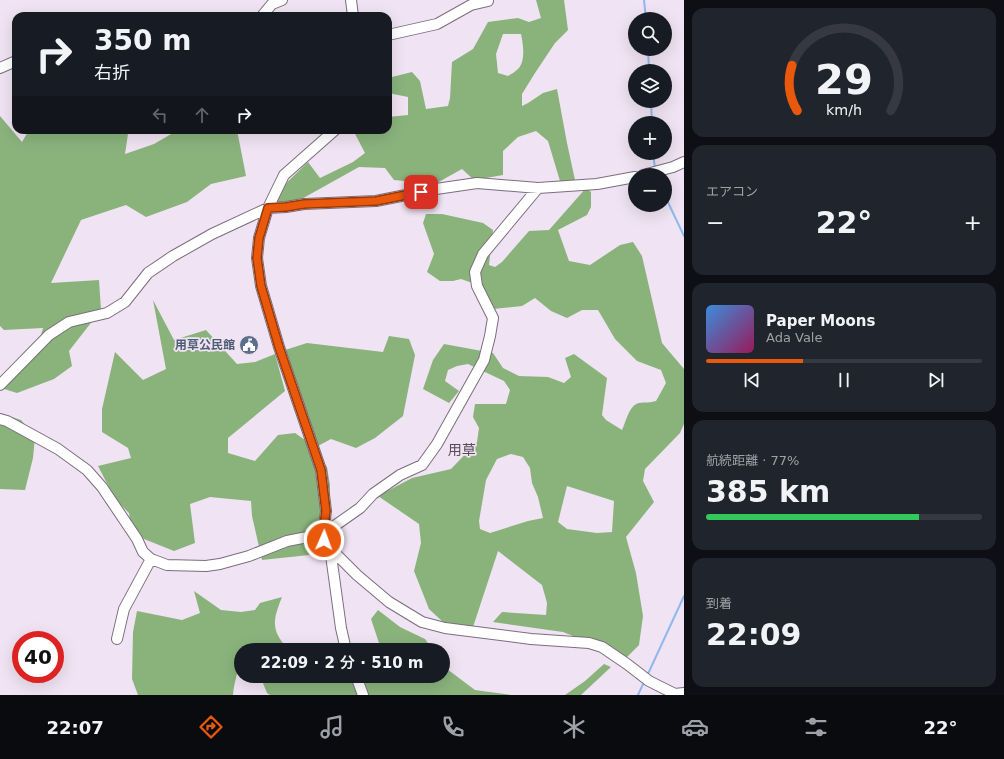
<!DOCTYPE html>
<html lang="ja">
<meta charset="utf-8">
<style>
:root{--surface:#171b24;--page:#20242c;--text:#f1f3f6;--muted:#9ea1a6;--line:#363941;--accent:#ea580c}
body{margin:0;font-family:"DejaVu Sans","Noto Sans JP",sans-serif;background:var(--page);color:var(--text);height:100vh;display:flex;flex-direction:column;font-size:15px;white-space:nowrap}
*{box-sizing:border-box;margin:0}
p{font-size:13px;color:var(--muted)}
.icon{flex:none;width:22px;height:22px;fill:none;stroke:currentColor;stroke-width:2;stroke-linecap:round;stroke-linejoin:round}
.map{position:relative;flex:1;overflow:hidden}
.panel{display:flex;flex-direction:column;gap:8px;padding:8px;background:#0d0f14;width:320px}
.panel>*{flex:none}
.hud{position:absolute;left:12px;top:12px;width:380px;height:122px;border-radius:12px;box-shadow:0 4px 16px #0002;background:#171b24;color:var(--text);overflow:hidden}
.tools{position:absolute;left:628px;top:12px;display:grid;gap:8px}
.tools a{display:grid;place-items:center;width:44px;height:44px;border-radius:50%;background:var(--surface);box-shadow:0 4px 16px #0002;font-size:20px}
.speed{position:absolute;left:12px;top:631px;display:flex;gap:8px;font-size:20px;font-weight:700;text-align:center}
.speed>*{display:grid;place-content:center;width:52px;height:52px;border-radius:50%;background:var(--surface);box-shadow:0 4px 16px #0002;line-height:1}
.speed .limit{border:6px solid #d22;background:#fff;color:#111}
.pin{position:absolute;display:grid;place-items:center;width:34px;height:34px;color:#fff;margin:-17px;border-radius:8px;box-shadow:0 2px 6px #0006}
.me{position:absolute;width:44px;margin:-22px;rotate:2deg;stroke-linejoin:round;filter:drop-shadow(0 0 3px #0008)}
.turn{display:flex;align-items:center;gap:14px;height:84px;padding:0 16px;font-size:18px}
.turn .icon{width:52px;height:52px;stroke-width:2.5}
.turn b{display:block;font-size:28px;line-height:34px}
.lanes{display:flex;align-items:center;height:38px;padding:0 16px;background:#0003;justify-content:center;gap:20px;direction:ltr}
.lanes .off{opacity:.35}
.big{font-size:30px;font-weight:600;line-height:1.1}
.panel .tile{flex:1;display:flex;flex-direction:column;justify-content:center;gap:6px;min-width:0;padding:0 14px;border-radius:12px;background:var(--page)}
.panel .dial{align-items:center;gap:0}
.dial svg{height:104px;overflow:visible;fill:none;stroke:var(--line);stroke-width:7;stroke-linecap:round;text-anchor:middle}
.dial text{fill:var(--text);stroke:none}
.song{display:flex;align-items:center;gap:12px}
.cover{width:48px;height:48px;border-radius:6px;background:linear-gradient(135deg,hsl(210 70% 55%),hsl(330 70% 35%))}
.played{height:4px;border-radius:2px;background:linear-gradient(90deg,var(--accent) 35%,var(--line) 35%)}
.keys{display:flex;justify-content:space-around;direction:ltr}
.heat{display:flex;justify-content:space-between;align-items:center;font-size:22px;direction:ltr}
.charge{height:6px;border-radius:3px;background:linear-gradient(90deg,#34c759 77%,var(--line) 0)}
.trip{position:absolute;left:234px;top:643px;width:216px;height:40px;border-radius:20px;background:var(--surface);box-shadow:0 4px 16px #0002;font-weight:600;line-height:40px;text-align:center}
.tab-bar{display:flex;height:64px;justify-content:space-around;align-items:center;background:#090b0e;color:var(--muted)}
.tab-bar .icon{width:28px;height:28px}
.tab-bar .selected{color:var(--accent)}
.tab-bar b{font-size:18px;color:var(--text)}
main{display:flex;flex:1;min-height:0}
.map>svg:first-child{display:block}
.forest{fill:#8ab37c;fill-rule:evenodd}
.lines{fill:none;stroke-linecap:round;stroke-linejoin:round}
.stream{stroke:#8fb9ed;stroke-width:2}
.minor-casing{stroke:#7b6e7c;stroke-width:12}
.minor{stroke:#fff;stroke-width:10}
.route-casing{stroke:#983908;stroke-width:10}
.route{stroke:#ea580c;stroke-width:7}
.labels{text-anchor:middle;stroke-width:3.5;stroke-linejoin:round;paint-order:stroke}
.service-label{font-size:12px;font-weight:bold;fill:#4e5e75;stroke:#f0e3f3;text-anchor:end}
.quarter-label{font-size:14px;fill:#574b58;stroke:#f0e3f3}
</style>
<main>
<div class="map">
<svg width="684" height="695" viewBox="0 0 684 695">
<rect width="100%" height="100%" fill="#f0e3f3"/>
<path class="forest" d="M 536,0 L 564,0 L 568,30 L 555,43 L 535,73 L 522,94 L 522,106 L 528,103 L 543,93 L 557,89 L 567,143 L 575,180 L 560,181 L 548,141 L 536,131 L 518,137 L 503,151 L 503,175 L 474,180 L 462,169 L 435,184 L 394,180 L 385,168 L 359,167 L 298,201 L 278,202 L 279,190 L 308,162 L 320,178 L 353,162 L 365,153 L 353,130 L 388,130 L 388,117 L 408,115 L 408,97 L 388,93 L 388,78 L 412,72 L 420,81 L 426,109 L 448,106 L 450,98 L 452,62 L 473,49 L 488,22 L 518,18 L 529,22 L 541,18 ZM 503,34 L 521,34 C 523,44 526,61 518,69 C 515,72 511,74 508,76 L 498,73 L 496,54 Z
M 0,116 L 22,142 L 29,130 L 146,130 L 128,134 L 125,154 L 154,144 L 178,130 L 237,130 L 246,176 L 211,184 L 187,202 L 146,217 L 126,205 L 81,220 L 51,283 L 99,280 L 101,310 L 69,351 L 72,366 L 54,379 L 17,393 L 4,389 L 9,380 L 35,356 L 43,328 L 4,330 L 0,326 Z
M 586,188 L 591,192 L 591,207 L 587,215 L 558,230 L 569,261 L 590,265 L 620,245 L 633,242 L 642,256 L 662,343 L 684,369 L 684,424 L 680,433 L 645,469 L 643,481 L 654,502 L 626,537 L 636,573 L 643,616 L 639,645 L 627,657 L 563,632 L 493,622 L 502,612 L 546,615 L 547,603 L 542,585 L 498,551 L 473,627 L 443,622 L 429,609 L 414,571 L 421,543 L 419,524 L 378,496 L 412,478 L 451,469 L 477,442 L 479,428 L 473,417 L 475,404 L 506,404 L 510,390 L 504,381 L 468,364 L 457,366 L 448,370 L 445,381 L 459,391 L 449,403 L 423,389 L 433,360 L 444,344 L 493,353 L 503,368 L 519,376 L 548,377 L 564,383 L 571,377 L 565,358 L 574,354 L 607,378 L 602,415 L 606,420 L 622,430 C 626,422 629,405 639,403 C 645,402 650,403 656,401 L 666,383 L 661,370 L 637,361 L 615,339 L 598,310 L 582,310 L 567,318 L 551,311 L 535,298 L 522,306 L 493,309 L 481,286 L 461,279 L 453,281 L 440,281 L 427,272 L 434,254 L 423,223 L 426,214 L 442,214 L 483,223 L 493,230 L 489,265 L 495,267 L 502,262 L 529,231 L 549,230 ZM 511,454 L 523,457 L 530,468 L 532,483 L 538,497 L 543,518 L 528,521 L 490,533 L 480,529 L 479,521 L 486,480 L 497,459 ZM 567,486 L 614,501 L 612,532 L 597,533 L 567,529 L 558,522 Z
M 153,300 L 174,340 L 206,330 L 237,364 L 255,362 L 275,354 L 285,391 L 228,438 L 228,453 L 255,461 L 278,435 L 295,433 L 305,440 L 327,467 L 330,485 L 329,515 L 319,546 L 309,555 L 262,560 L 252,516 L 251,501 L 210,497 L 190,504 L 195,543 L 174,551 L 144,539 L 131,525 L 129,513 L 115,499 L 98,466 L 131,458 L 128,448 L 102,432 L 102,409 L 115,352 L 143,380 L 166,369 Z
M 389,336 L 409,339 L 415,355 L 403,416 L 375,438 L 356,448 L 331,439 L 316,447 L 285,350 L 307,343 L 383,352 Z
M 0,413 L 21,420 L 35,437 L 33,458 L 25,490 L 0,489 Z
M 194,591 L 221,610 L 241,612 L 255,610 L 260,603 L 282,597 C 273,620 270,630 289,650 L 241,650 C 241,665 234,680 233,695 L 138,695 L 132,679 L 133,632 L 137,611 L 182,620 L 200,613 Z
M 378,610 L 400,627 L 425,639 L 433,650 L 379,650 L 381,649 L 371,619 Z
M 443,663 L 447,669 L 475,690 L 511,695 L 270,695 L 267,693 L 260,676 L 314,676 L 318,680 L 326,676 L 443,676 Z
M 604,664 L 611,667 L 581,695 L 565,695 L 585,681 Z"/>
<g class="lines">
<path class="stream" d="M 644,0 L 646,19
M 648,49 L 649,71
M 651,101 L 652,123
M 653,153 L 655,168
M 665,196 L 684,236
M 647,676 L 684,596
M 638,695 L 644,682"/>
<defs>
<path id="minor" d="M 351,0 L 353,16
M 262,16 L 272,4 L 282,0
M 388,35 L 437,24 L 471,5 L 488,1
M 0,68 L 16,61
M 335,130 L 284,175 L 268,208 L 259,238 L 257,258 L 261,286 L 279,347 L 321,470 L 326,511 L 323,534 L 324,540 L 330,548 L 357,575 L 389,602 L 422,622 L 445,628 L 531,639 L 589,643 L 602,647 L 627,664 L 649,681 L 675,694 L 684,693
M 643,175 L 673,167 L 684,162
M 0,385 L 49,335 L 69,322 L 107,313 L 125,302 L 148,273 L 173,256 L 212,234 L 268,208 L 286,207 L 304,204 L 376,201 L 436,189 L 477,183 L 538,188 L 597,184 L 635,177
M 0,419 L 7,421 L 58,449 L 87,470 L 102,487 L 137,539 L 143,552 L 151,559 L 167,565 L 206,566 L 220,564 L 249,556 L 287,541 L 323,534 L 360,508 L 373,494 L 400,475 L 422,465 L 437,444 L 484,360 L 490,336 L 493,318 L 477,286 L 475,272 L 483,254 L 538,188
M 330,548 L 341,628 L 346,650
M 117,639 L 124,609 L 151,559
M 356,676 L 363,695"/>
</defs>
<use href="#minor" class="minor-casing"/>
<use href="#minor" class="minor"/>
</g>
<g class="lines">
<defs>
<path id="route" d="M 324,540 L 323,534 L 326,511 L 321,470 L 279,347 L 261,286 L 257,258 L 259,238 L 268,208 L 286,207 L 304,204 L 376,201 L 421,192"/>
</defs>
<use href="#route" class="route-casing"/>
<use href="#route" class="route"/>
</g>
<defs>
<symbol id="civic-disc" viewBox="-11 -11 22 22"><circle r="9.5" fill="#5c6f8a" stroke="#f0e3f3"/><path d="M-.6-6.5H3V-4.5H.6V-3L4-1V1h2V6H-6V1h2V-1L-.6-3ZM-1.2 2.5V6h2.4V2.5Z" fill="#fff"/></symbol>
</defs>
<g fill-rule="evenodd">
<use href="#civic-disc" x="238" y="334" width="22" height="22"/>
</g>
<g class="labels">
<g class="service-label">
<text x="235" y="349">用草公民館</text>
</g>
<g class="quarter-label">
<text x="462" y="455">用草</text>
</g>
</g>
</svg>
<div class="tools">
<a><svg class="icon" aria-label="search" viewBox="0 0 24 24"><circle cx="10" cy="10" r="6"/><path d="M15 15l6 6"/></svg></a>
<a><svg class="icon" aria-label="layers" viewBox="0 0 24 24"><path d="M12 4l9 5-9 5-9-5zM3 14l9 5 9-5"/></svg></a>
<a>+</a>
<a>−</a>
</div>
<div class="speed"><div class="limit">40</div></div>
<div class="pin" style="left:421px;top:192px;background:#d93025"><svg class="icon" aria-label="arrive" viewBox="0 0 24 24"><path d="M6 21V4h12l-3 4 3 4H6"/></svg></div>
<svg class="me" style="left:324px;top:540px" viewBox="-20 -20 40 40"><circle r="17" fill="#ea580c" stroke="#fff" stroke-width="3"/><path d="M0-11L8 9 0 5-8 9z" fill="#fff"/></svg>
<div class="trip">22:09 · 2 分 · 510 m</div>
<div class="hud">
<div class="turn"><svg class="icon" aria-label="right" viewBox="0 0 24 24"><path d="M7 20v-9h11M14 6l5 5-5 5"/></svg><div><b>350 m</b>右折</div></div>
<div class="lanes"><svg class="icon off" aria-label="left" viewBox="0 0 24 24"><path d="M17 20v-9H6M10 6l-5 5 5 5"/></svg><svg class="icon off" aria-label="ahead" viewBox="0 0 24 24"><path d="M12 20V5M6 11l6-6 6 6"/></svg><svg class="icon" aria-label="right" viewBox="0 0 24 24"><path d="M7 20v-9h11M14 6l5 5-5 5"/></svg></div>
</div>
</div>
<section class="panel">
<div class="tile dial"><svg viewBox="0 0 100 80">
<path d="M14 69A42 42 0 1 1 86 69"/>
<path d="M14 69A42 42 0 0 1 10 34" stroke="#ea580c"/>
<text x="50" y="56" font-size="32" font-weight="700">29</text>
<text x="50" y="72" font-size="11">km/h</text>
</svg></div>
<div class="tile"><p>エアコン</p>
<div class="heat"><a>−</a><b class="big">22°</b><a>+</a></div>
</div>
<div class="tile">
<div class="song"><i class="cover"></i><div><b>Paper Moons</b><p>Ada Vale</p></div></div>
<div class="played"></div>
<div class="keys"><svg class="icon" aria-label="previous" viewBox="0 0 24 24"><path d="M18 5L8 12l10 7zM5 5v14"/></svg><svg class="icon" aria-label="pause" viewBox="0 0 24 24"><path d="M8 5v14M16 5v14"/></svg><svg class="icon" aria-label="next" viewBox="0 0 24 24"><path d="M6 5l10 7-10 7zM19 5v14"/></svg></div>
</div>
<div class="tile"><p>航続距離 · 77%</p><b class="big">385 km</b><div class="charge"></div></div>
<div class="tile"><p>到着</p><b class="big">22:09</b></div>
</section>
</main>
<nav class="tab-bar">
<b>22:07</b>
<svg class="icon selected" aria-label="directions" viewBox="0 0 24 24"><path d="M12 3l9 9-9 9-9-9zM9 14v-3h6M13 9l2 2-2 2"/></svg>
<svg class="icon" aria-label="music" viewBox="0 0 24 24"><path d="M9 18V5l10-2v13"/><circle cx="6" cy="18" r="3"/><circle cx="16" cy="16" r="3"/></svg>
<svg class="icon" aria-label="phone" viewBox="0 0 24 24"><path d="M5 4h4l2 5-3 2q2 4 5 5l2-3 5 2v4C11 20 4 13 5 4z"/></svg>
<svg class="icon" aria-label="climate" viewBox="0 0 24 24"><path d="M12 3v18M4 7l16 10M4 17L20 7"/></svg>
<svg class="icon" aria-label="car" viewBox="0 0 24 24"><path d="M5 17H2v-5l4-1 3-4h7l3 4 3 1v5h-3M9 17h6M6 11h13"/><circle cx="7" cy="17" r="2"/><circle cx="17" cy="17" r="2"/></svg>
<svg class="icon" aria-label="filters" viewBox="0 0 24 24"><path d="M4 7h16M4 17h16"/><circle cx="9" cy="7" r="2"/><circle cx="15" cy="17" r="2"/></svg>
<b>22°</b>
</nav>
